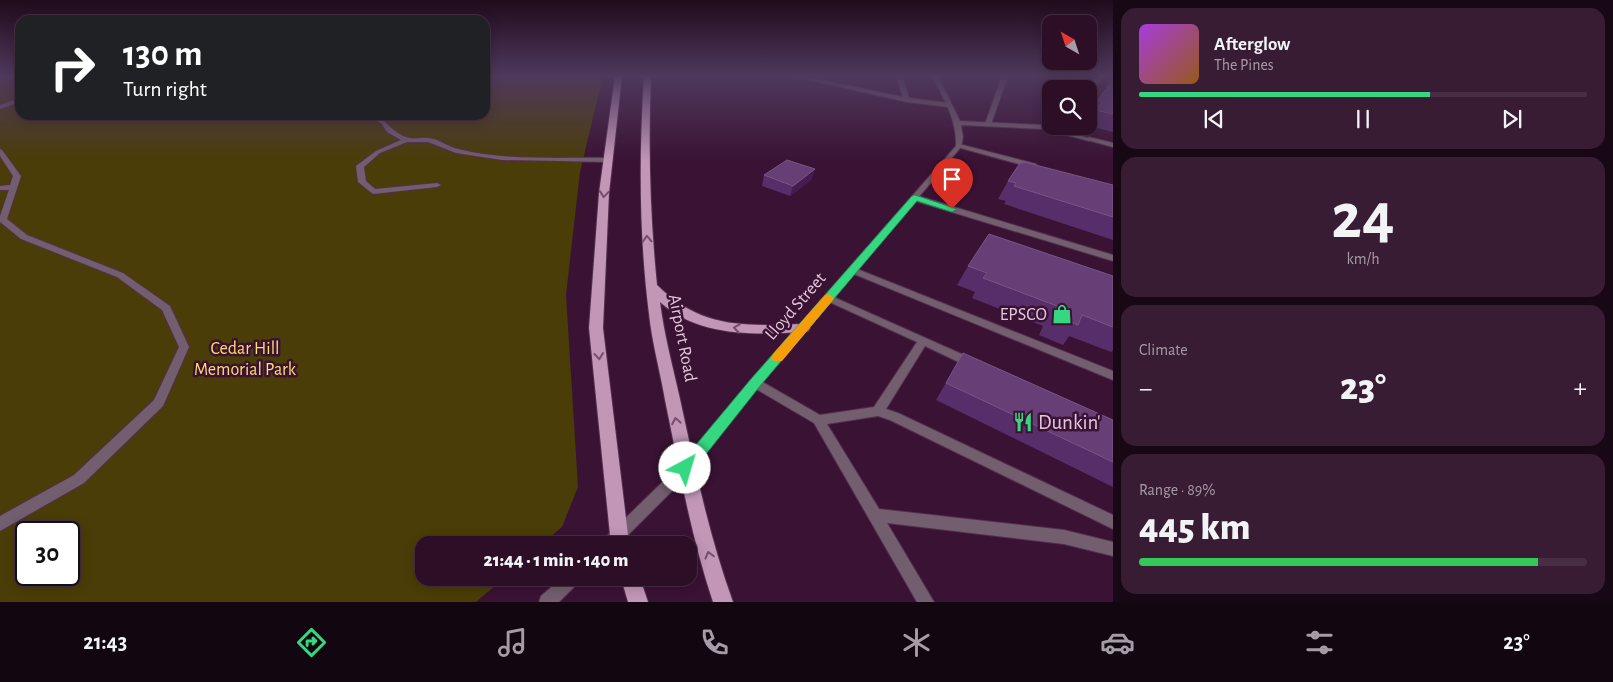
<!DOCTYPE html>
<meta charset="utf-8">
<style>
:root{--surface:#2c0e27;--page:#381c33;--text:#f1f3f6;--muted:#a69ca7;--line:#482e44;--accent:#35d881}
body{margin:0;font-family:"Alegreya Sans",sans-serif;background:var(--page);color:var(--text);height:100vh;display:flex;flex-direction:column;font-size:19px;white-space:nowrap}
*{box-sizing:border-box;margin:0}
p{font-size:16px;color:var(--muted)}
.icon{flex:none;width:28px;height:28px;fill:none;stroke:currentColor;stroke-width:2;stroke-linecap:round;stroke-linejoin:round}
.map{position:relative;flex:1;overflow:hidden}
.side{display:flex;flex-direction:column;gap:8px;padding:8px;background:#180815;width:500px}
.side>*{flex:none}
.hud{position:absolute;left:15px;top:15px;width:475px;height:105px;border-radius:15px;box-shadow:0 2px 12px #0003,0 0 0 1px var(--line);background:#202124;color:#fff;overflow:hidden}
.needle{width:32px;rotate:321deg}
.tools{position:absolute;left:1042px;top:15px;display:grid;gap:10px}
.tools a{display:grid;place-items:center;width:55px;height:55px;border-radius:10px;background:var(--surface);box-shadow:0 2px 12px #0003,0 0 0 1px var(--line);font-size:25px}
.speed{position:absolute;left:15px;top:521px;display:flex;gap:10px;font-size:25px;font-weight:700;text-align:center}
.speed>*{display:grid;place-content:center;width:65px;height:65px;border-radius:50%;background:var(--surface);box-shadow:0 2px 12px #0003,0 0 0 1px var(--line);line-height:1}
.speed .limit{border:2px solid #111;border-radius:8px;background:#fff;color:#111}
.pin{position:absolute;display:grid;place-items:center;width:42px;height:42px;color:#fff;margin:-51px -21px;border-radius:50% 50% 50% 0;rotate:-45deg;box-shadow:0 0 5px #0007}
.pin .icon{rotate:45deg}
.me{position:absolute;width:55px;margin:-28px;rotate:39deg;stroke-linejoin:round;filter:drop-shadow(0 0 4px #0008)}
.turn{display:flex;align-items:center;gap:18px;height:105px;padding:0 25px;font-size:22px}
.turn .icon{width:65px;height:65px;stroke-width:2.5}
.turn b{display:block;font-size:35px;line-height:42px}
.big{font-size:38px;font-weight:800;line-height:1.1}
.side .widget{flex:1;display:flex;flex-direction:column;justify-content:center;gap:8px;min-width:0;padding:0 18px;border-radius:15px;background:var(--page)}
.side .dial{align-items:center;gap:0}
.dial b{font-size:65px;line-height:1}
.song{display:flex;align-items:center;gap:15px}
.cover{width:60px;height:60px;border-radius:8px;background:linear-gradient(135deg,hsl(280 70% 55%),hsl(30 70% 35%))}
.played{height:5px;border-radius:2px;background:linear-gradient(90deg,var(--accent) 65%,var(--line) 65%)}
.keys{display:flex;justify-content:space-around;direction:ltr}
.heat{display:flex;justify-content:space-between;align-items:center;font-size:28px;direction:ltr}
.charge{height:8px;border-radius:4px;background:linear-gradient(90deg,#34c759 89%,var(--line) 0)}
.trip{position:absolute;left:415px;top:536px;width:282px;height:50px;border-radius:15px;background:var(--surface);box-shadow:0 2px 12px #0003,0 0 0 1px var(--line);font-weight:800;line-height:50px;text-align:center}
.menu{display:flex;height:80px;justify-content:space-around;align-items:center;background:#120610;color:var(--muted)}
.menu .icon{width:35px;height:35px}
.menu .active{color:var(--accent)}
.menu b{font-size:22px;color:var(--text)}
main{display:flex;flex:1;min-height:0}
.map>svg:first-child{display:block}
.green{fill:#4a3d07;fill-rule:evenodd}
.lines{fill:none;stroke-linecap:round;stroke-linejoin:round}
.lane-casing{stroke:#552f4f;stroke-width:2}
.street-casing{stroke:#552f4f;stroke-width:2}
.primary-casing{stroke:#552f4f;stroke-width:2}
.lane{fill:#725e6e;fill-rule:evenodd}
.street{fill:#725e6e;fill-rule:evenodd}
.primary{fill:#c196b7;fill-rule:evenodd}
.wall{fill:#582e6a}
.shaded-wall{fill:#461c4f}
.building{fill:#673e76;stroke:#7b5486}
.oneway{stroke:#774d6f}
.route{fill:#35d881;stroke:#228c54}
.slow{fill:#f59e0b}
.labels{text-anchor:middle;stroke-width:5;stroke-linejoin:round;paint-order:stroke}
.street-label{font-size:18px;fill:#e3c8dc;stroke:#3a1234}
.poi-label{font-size:18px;fill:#e3c8dc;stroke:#3a1234;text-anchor:end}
.park-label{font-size:18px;fill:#fede65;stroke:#3a1234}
.near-poi-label{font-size:21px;fill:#e3c8dc;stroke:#3a1234;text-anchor:start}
</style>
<main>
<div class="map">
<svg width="1113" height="602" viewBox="0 0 1113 602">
<rect width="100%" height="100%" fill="#3a1234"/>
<path class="green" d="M 0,76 L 20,76 L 20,115 L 485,115 L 485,76 L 603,76 L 580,172 L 566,295 L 578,487 L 562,527 L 541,545 L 424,545 L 424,578 L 504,578 L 476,602 L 0,602 ZM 26,532 L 69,532 L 69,575 L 26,575 Z"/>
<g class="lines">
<defs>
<path id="lane" d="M 791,76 L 803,76 L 903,97 L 896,76 L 902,76 L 909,98 L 949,103 L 952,105 L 949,107 L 907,102 Z
M 1002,76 L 1008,76 L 991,124 L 986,125 L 985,124 Z
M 1100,76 L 1106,76 L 1089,90 L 1083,89 Z
M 20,98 L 20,102 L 0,109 L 0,105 Z
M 1051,113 L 1051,119 L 1046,127 L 1041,128 L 1040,127 L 1049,114 Z
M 368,115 C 385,115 390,132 406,137 C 413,140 422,137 429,138 C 439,139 448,147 458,149 C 503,161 561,157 608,158 L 612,160 L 608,162 L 502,160 L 456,153 L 428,142 L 407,142 L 380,153 L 364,167 L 366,181 L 375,189 L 437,183 L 441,185 L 437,187 L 373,194 L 358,182 L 356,166 L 376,151 L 401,140 L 387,132 L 382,124 Z
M 1089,137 L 1113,143 L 1113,147 L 1087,140 L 1086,139 Z
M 959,144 L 1036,164 L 1037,166 L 1033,168 L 957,147 L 956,146 Z
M 0,149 L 2,150 L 21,176 L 7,219 L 27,235 L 123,273 L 170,306 L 189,347 L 163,406 L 84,483 L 0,531 L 0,516 L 74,475 L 154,400 L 179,347 L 162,310 L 117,277 L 21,239 L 0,222 L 0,216 L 9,190 L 0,190 L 0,186 L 10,185 L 13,176 L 0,156 Z
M 912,196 L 918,196 L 1113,255 L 1113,261 L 912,200 Z
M 852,267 L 1113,371 L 1113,380 L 849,272 L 847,270 Z
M 829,295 L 975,360 L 977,363 L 975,366 L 967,366 L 925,346 L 886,409 L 898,413 L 1113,515 L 1113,529 L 890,420 L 878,416 L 827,424 L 879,509 L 1064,530 L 1113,542 L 1113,556 L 1064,544 L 887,523 L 934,602 L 917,602 L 814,423 L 751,386 L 749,383 L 751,380 L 755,379 L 759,380 L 820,415 L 874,407 L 917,342 L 825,300 L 824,298 L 825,296 Z"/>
<path id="street" d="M 932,76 L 938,76 L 960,121 L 1043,125 L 1092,139 L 1089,141 L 1043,129 L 961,125 L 963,137 L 961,147 L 759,386 L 690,473 L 618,545 L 601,545 L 603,540 L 680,465 L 751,380 L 956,146 C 957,120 944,99 932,76 Z
M 562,578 L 581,578 L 578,583 L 559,602 L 539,602 L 541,596 Z"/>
<path id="primary" d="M 615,76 L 622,76 L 609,193 L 603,328 L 628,535 L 631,545 L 613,545 L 610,535 L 589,328 L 599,193 Z
M 644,76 L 651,76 C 648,146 650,216 657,285 C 701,329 745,326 803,324 L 808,325 L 810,328 L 808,331 L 803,332 C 755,335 698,337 660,302 C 664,335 673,367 680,399 C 695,468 709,536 733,602 L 713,602 C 691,536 679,468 665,400 C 660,371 652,343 649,314 C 639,235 639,156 644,76 Z
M 621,578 L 640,578 L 648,602 L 628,602 Z"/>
</defs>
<use href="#lane" class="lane-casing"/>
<use href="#street" class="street-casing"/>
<use href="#primary" class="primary-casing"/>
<use href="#lane" class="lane"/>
<use href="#street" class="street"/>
<use href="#primary" class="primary"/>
</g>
<path class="wall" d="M 1113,79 L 1113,132 L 1089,126 L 1089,123 L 1092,117 L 1089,116 L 1089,115 L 1097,101 Z
M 815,169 L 811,180 L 790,196 L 762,186 L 764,175 Z
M 1008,181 L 1113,185 L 1113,240 L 1004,204 L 1006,201 L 998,199 Z
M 968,266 L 1113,276 L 1113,350 L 1111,352 L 1069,336 L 1063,345 L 1039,335 L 1043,326 L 972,298 L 975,292 L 957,285 Z
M 963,353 L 1113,420 L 1113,487 L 936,400 Z"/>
<path class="shaded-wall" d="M 815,169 L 811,180 L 790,196 L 793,186 Z"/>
<path class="building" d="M 1113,79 L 1113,114 L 1096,110 L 1102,102 L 1097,101 Z
M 787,160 L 815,169 L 793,186 L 764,175 Z
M 1024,162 L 1113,185 L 1113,217 L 1014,186 L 1016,183 L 1008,181 L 1020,163 Z
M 989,234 L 1113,276 L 1113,327 L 1082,315 L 1078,325 L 1053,315 L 1057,306 L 983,278 L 987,273 L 968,266 Z
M 963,353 L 1113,420 L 1113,462 L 946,383 Z"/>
<defs><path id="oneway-chevron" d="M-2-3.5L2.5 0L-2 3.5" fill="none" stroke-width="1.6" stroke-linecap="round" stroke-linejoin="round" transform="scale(1.25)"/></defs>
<g class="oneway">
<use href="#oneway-chevron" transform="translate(604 194) rotate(95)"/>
<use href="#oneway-chevron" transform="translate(647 239) rotate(-93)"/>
<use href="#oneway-chevron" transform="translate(737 328) rotate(-172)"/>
<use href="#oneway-chevron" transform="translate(599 356) rotate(84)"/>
<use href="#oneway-chevron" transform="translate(676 421) rotate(-100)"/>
<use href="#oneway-chevron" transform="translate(709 555) rotate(-105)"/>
</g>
<linearGradient id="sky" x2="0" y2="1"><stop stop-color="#200a1d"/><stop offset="0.47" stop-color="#4f395c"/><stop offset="1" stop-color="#4f395c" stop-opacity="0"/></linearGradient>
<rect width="1113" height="161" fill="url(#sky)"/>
<path class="route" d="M 915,195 L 957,209 L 952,212 L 917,201 L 760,386 L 691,473 L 685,475 L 680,473 L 678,468 L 680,464 L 751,379 L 912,196 Z"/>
<path class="slow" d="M 829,294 L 834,298 L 833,300 L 782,361 L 773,361 L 771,358 L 773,354 L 825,295 Z"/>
<defs>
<symbol id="shop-bare" viewBox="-9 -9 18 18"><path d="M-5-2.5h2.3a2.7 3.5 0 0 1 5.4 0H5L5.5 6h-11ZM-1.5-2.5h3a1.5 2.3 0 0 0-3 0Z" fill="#35d881" stroke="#3a1234" stroke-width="2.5" paint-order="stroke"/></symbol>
<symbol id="restaurant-bare" viewBox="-9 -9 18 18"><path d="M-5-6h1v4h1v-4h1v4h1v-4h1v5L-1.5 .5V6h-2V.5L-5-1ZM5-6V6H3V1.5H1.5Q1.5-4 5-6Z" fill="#35d881" stroke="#3a1234" stroke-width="2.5" paint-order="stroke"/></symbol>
</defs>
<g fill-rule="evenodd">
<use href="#shop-bare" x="1048" y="300" width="28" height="28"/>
<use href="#restaurant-bare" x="1009" y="408" width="28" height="28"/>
</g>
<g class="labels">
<g class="street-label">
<text transform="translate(795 306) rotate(-49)" y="6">Lloyd Street</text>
<text transform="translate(683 338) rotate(79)" y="6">Airport Road</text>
</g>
<g class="poi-label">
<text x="1047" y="320">EPSCO</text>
</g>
<g class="park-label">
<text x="245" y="354">Cedar Hill<tspan x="245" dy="21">Memorial Park</tspan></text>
</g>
<g class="near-poi-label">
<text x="1038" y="429">Dunkin'</text>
</g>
</g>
</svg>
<div class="tools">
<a><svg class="needle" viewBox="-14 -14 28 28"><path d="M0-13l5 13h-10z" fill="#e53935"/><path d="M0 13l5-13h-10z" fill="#a69ca7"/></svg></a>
<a><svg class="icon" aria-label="search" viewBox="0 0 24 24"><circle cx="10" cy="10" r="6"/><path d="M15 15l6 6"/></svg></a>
</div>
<div class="speed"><div class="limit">30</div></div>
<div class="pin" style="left:952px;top:209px;background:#d93025"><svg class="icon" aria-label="arrive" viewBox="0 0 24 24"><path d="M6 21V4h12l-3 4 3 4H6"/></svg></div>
<svg class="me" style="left:685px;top:468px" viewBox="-20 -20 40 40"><circle r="19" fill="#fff"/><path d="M0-13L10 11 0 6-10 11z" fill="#35d881"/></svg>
<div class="trip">21:44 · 1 min · 140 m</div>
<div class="hud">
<div class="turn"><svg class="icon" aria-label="right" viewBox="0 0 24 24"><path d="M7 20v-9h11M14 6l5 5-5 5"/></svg><div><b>130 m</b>Turn right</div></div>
</div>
</div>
<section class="side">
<div class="widget">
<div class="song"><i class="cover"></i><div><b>Afterglow</b><p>The Pines</p></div></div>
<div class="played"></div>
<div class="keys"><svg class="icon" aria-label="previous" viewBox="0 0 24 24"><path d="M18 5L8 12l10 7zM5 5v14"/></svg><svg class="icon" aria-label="pause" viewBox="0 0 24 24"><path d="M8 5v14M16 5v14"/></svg><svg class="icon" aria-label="next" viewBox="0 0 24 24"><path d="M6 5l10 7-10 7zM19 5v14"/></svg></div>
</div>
<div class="widget dial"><b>24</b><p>km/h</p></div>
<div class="widget"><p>Climate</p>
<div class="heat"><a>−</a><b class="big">23°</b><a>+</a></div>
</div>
<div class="widget"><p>Range · 89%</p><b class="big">445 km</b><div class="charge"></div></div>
</section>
</main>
<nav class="menu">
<b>21:43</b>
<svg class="icon active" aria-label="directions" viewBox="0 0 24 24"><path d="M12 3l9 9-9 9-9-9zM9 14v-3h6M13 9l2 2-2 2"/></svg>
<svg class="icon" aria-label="music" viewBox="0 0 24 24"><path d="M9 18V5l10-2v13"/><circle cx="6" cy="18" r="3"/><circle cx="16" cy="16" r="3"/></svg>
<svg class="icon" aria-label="phone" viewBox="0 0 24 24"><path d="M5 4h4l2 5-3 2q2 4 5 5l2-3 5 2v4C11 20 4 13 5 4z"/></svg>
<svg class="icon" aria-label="climate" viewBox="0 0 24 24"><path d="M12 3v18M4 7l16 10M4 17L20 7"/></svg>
<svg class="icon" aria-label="car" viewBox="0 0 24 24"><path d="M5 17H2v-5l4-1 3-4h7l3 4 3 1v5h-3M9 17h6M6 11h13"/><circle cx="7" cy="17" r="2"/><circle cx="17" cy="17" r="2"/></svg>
<svg class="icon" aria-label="filters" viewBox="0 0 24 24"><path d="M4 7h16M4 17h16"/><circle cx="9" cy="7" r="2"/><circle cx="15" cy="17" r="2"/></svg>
<b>23°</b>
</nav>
